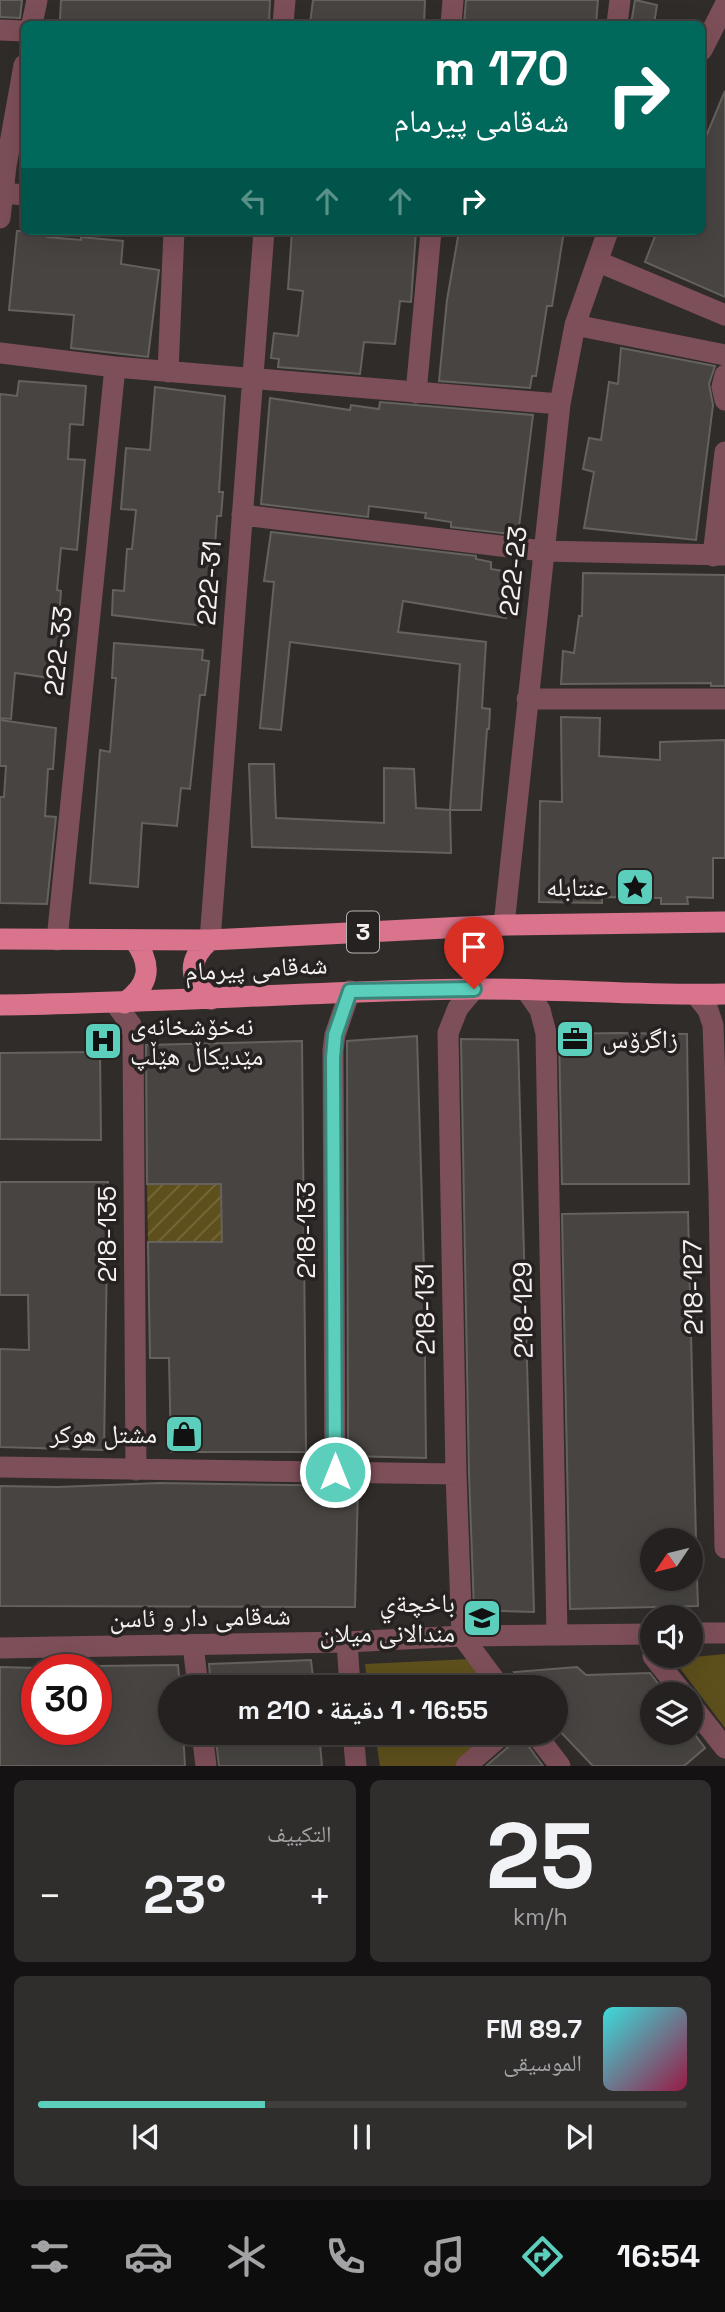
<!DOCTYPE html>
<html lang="ar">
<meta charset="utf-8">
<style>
:root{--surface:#242120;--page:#302e2d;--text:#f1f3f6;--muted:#a3a3a5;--line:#413e3e;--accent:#5bcebc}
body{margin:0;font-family:"Space Grotesk","Noto Naskh Arabic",sans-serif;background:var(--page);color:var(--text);direction:rtl;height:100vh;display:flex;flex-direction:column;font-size:26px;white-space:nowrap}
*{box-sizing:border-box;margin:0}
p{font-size:23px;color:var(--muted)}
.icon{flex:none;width:38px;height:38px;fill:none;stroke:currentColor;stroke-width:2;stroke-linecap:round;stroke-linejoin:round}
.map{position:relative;height:1766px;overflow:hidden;direction:ltr}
.side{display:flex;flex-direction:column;gap:14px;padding:14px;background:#141212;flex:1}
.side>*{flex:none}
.top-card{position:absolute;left:21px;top:21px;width:684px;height:214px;border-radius:10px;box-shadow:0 7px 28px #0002,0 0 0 2px var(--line);direction:rtl;background:#00695c;color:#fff;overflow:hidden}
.needle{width:46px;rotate:235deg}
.controls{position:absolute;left:640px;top:1528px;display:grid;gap:14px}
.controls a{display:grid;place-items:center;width:63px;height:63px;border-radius:50%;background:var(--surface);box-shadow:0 7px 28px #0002,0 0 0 2px var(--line);font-size:35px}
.speed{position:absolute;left:21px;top:1654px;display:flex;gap:14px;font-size:35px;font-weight:700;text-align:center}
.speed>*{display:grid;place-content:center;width:91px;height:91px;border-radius:50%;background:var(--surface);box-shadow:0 7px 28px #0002,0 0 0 2px var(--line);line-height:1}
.speed .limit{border:10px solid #d22;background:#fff;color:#111}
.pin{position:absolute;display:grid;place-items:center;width:60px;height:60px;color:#fff;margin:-72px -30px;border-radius:50% 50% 50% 0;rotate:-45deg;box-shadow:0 0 7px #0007}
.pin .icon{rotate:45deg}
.me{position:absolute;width:77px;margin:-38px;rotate:0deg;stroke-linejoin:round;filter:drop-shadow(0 0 5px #0008)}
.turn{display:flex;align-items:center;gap:24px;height:147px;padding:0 21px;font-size:32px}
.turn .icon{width:91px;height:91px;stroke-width:2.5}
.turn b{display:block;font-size:49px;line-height:60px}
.lanes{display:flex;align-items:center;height:66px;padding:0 21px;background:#0003;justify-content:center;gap:35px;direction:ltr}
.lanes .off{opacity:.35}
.big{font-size:52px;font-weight:700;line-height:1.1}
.side .card{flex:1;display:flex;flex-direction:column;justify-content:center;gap:10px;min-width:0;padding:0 24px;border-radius:10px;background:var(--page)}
.side .dial{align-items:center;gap:0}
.dial b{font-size:91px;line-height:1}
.song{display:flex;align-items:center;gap:21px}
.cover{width:84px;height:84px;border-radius:10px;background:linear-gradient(135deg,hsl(180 70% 55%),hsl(340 70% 35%))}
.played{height:7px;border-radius:4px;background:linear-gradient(90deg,var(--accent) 35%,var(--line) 35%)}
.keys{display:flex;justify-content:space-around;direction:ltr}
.heat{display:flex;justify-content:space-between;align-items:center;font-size:38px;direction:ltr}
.side .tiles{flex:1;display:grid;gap:14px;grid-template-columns:1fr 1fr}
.card:last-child{grid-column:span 2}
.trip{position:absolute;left:158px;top:1675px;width:410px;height:70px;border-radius:35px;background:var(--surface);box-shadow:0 7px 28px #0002,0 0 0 2px var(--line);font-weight:700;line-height:70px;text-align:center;direction:rtl}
.menu{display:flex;height:112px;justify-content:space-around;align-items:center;background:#0e0d0d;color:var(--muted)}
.menu .icon{width:49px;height:49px}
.menu .current{color:var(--accent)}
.menu b{font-size:32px;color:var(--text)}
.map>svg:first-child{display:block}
.green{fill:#5e501c}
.garden{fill:url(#garden-furrows)}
.building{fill:#474441;stroke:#65625e;stroke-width:2}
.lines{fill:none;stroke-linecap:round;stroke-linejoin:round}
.minor{stroke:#7d4f59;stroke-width:21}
.tertiary{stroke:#7d4f59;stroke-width:21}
.trunk{stroke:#d9748c;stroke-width:21}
.route-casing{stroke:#3b867a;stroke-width:18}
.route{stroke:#5bcebc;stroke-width:12}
.labels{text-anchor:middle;stroke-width:7;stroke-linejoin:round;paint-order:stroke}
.shield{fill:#262221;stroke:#b6b3b2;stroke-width:2}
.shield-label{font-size:24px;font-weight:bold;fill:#f4f1f0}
.street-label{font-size:26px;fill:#f4f1f0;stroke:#262221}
.poi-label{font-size:26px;fill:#f4f1f0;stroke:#262221;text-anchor:end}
</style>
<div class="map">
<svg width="725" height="1766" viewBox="0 0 725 1766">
<defs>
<pattern id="garden-furrows" width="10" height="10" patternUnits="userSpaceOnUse" patternTransform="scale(1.75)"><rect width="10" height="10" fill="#5e501c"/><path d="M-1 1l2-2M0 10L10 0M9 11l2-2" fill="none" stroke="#766a3d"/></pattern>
</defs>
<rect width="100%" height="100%" fill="#302c2a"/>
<path class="green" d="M 725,1654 L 725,1728 L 673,1659 Z
M 470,1659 L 496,1687 L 368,1687 L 365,1664 Z
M 375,1733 L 494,1733 L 455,1766 L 380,1766 Z"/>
<path class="garden" d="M 147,1184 L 221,1184 L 222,1242 L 148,1242 Z"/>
<path class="building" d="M 0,0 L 22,0 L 20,18 L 0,17 Z
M 61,0 L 270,0 L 269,24 L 111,24 L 60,20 Z
M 313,0 L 425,0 L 424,24 L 310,24 Z
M 466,0 L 598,0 L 596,24 L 464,24 Z
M 635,0 L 657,5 L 654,24 L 631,24 Z
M 725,91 L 725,297 L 645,262 L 657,231 L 702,231 L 702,146 Z
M 17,231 L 47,231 L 47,237 L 81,240 L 81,237 L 123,241 L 121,264 L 159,270 L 148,357 L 71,348 L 74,315 L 9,310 Z
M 292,231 L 416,231 L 411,302 L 400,301 L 395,344 L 364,342 L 360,374 L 278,367 L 279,359 L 271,358 L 274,333 L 298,336 L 303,291 L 288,289 Z
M 459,231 L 564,231 L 552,306 L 547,306 L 536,376 L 532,376 L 530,388 L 439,381 L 447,300 Z
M 621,348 L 715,366 L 709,384 L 713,405 L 696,540 L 584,528 L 594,472 L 583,469 L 589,438 L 601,440 L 609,382 L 618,384 Z
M 19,381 L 86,386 L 83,425 L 70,424 L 68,459 L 85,460 L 77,550 L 61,548 L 57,590 L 61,591 L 59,618 L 64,619 L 57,679 L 15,673 L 11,719 L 0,718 L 0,394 L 17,396 Z
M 155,387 L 225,396 L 219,492 L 223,492 L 221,516 L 217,516 L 211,605 L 206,604 L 204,626 L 112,615 L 113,590 L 124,591 L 127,549 L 132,549 L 136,510 L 121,509 L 126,448 L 150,450 Z
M 270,398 L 350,410 L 351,405 L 379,409 L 380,402 L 533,415 L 518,535 L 451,527 L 451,522 L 425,518 L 426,513 L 369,506 L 368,517 L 261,504 Z
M 271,532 L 476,556 L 476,559 L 491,562 L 491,569 L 514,573 L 506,618 L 403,601 L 398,632 L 486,642 L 482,708 L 490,709 L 489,729 L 487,729 L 481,810 L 450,810 L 460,664 L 290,642 L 281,730 L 260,728 L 274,582 L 264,581 Z
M 583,573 L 725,575 L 725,686 L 711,686 L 711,683 L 561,684 L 563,651 L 574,653 L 579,616 L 582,616 Z
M 114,643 L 203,650 L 202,660 L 209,661 L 205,695 L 200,695 L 190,789 L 181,788 L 177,826 L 142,823 L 138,887 L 90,883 L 100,750 L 110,752 L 116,678 L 112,678 Z
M 561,717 L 600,718 L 599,756 L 660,760 L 660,742 L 725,740 L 725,858 L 713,858 L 713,898 L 687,897 L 688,904 L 661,904 L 661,898 L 602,897 L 602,903 L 539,902 L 540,801 L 562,802 Z
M 0,720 L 56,728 L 53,769 L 48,769 L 45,816 L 56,817 L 47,904 L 0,903 L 0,797 L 4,797 L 6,766 L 0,766 Z
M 249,764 L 274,764 L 276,818 L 384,823 L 384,768 L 414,769 L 416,808 L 450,810 L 451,853 L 252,847 Z
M 619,1033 L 687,1034 L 689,1184 L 562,1184 L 559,1034 Z
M 417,1036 L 424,1270 L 426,1458 L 348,1456 L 347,1041 Z
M 461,1039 L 518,1040 L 534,1612 L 474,1610 L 469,1474 Z
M 302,1041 L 306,1452 L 171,1452 L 169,1358 L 150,1358 L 148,1242 L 222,1242 L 221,1184 L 147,1184 L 146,1045 Z
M 100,1052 L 101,1140 L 0,1139 L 0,1053 Z
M 0,1182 L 108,1182 L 104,1450 L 0,1447 L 0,1349 L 29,1350 L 28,1295 L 0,1295 Z
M 688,1212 L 696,1540 L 653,1540 L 653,1578 L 697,1578 L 698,1606 L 570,1609 L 562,1214 Z
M 160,1483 L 358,1486 L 355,1607 L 0,1606 L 0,1486 L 58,1487 Z
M 311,1660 L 314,1687 L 211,1687 L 209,1664 Z
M 178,1665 L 180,1687 L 170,1687 L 170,1732 L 183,1732 L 185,1766 L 0,1766 L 0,1667 L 37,1668 L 37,1729 L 96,1729 L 96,1666 Z
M 577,1667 L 586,1675 L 650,1673 L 666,1694 L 653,1694 L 653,1732 L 693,1732 L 705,1748 L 684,1766 L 593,1766 L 555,1726 L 555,1687 L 525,1687 L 514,1672 Z
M 215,1732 L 319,1732 L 322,1766 L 219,1766 Z
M 518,1732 L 521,1732 L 524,1740 L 543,1766 L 486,1766 L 514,1742 Z"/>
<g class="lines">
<path class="minor" d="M 283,24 L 285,0
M 451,24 L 453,0
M 617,24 L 620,0
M 0,30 L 24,31
M 702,50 L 725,5
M 4,193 L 24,195
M 599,262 L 725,315
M 575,325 L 725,355
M 0,353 L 115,367 L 560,404
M 168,372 L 174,231
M 725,375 L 722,387 L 725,400
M 416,393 L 431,231
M 242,515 L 543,551 L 725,555
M 713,556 L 725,452
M 527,699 L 725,699
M 504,925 L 560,404 L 575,325 L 608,231
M 57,940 L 115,367
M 210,940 L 264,231
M 474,989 L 458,1008 L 448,1033 L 456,1474 L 462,1636 L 500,1687
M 526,990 L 540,1010 L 546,1033 L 557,1635
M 696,995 L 708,1010 L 713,1025 L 719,1192 L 725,1548
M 115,1003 L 131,1025 L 133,1034 L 136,1470
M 0,1467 L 456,1474
M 335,1472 L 333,1050 L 335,1035 L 350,991
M 193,1645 L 198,1687
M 653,1656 L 683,1694
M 691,1705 L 725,1748
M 202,1732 L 206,1766
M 534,1732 L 560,1766
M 466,1766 L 505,1732"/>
<path class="tertiary" d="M 32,24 L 37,0
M 0,218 L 6,166 L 24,65
M 691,1633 L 725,1633
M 347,1642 L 350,1687
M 0,1648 L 347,1642 L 462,1636 L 653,1634
M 353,1732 L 356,1766"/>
<path class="trunk" d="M 0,939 L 210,940 L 504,925 L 725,922
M 210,940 C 187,960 188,979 211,999
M 124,1003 C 150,985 153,965 134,940
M 0,1005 C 157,1003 314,991 471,989 C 556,988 640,996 725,994"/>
</g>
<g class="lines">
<defs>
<path id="route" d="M 335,1472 L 333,1058 L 335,1035 L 350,991 L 474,989"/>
</defs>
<use href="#route" class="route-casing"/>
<use href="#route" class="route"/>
</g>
<defs>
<symbol id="sight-square" viewBox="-11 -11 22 22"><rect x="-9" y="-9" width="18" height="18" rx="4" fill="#5bcebc" stroke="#262221"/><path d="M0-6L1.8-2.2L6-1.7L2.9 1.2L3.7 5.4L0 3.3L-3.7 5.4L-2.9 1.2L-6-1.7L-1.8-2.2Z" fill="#111"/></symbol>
<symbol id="office-square" viewBox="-11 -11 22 22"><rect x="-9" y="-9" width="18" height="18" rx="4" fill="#5bcebc" stroke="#262221"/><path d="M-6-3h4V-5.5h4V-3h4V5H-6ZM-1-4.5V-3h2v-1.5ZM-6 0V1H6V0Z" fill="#111"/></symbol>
<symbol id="hospital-square" viewBox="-11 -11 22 22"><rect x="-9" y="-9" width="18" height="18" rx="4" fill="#5bcebc" stroke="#262221"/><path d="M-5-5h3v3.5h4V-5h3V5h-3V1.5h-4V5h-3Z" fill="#111"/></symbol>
<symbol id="shop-square" viewBox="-11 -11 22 22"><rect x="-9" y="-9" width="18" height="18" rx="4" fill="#5bcebc" stroke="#262221"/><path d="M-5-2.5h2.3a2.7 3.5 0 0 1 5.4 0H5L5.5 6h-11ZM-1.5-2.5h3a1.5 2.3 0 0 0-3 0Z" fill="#111"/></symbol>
<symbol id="school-square" viewBox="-11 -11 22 22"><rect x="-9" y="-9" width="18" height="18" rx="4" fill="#5bcebc" stroke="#262221"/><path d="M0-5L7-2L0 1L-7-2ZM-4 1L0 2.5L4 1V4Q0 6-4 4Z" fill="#111"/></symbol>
</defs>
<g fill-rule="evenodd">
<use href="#sight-square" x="613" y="865" width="44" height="44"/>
<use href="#office-square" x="553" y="1017" width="44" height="44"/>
<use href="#hospital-square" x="81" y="1019" width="44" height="44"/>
<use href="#shop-square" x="162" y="1412" width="44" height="44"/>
<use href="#school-square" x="460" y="1596" width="44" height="44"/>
</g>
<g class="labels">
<rect class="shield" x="347" y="911.5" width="32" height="41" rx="5"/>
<g class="shield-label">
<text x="363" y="940">3</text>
</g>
<g class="street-label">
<text transform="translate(513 571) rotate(-84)" y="9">222-23</text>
<text transform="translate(209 583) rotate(-86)" y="9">222-31</text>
<text transform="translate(58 651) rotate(-84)" y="9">222-33</text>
<text transform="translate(256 968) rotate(-3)" y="9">شەقامی پیرمام</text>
<text transform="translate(306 1230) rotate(-90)" y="9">218-133</text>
<text transform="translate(107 1234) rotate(-90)" y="9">218-135</text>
<text transform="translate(693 1287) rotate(-91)" y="9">218-127</text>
<text transform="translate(425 1309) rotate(-91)" y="9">218-131</text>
<text transform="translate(523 1310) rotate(-91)" y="9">218-129</text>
<text transform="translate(200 1617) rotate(-1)" y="9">شەقامی دار و ئاسن</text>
</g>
<g class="poi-label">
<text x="608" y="896">عنتابله</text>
<text x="130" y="1035" text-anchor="start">نەخۆشخانەی<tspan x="130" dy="30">مێدیکاڵ هێڵپ</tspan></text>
<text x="602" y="1048" text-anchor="start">زاگرۆس</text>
<text x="157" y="1443">مشتل هوكر</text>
<text x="455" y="1612">باخچةي<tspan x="455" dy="30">مندالانى ميلان</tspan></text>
</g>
</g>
</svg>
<div class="controls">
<a><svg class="needle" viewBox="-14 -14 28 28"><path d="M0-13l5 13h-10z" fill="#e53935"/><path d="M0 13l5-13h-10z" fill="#a3a3a5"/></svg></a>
<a><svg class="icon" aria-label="sound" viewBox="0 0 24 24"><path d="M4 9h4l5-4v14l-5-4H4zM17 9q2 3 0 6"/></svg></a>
<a><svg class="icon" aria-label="layers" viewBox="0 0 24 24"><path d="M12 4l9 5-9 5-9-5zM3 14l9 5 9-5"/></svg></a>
</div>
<div class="speed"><div class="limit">30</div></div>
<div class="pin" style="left:474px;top:989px;background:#d93025"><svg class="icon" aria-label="arrive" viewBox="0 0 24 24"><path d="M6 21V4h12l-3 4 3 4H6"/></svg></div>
<svg class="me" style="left:335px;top:1472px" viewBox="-20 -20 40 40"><circle r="17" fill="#5bcebc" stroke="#fff" stroke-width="3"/><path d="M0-11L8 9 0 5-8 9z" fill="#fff"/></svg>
<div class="trip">16:55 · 1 دقيقة · 210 m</div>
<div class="top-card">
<div class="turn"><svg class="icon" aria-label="right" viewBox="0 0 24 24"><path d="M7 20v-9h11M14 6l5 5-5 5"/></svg><div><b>170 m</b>شەقامی پیرمام</div></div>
<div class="lanes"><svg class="icon off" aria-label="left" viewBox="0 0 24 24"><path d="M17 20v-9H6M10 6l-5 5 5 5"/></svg><svg class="icon off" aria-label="ahead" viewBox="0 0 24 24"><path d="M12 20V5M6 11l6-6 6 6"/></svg><svg class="icon off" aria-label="ahead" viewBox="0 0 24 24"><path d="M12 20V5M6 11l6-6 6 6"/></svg><svg class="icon" aria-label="right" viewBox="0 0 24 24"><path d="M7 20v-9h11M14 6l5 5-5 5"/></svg></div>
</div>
</div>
<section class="side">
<div class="tiles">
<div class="card dial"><b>25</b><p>km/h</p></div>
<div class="card"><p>التكييف</p>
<div class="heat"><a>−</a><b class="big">23°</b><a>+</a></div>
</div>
<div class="card">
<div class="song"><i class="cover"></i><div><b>89.7 FM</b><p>الموسيقى</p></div></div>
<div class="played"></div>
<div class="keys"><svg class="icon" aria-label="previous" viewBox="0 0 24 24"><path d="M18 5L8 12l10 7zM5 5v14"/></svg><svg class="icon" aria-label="pause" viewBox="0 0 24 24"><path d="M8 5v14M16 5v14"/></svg><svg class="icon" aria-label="next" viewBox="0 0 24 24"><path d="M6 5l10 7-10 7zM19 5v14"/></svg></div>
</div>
</div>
</section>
<nav class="menu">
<b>16:54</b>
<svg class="icon current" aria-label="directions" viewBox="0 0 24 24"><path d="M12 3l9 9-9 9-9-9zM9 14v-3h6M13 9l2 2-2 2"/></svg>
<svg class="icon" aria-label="music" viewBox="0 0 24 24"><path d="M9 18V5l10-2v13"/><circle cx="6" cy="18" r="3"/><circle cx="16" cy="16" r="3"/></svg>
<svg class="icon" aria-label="phone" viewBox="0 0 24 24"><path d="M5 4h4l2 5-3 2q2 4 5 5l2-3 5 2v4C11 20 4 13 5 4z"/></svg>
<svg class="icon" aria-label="climate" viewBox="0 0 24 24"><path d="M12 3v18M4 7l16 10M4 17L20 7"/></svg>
<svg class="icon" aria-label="car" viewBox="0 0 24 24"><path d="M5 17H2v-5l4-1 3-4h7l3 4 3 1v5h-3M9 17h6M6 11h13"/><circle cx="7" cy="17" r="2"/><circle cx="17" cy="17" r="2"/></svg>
<svg class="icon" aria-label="filters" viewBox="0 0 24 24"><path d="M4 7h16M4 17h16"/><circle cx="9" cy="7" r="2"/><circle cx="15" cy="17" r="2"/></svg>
</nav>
